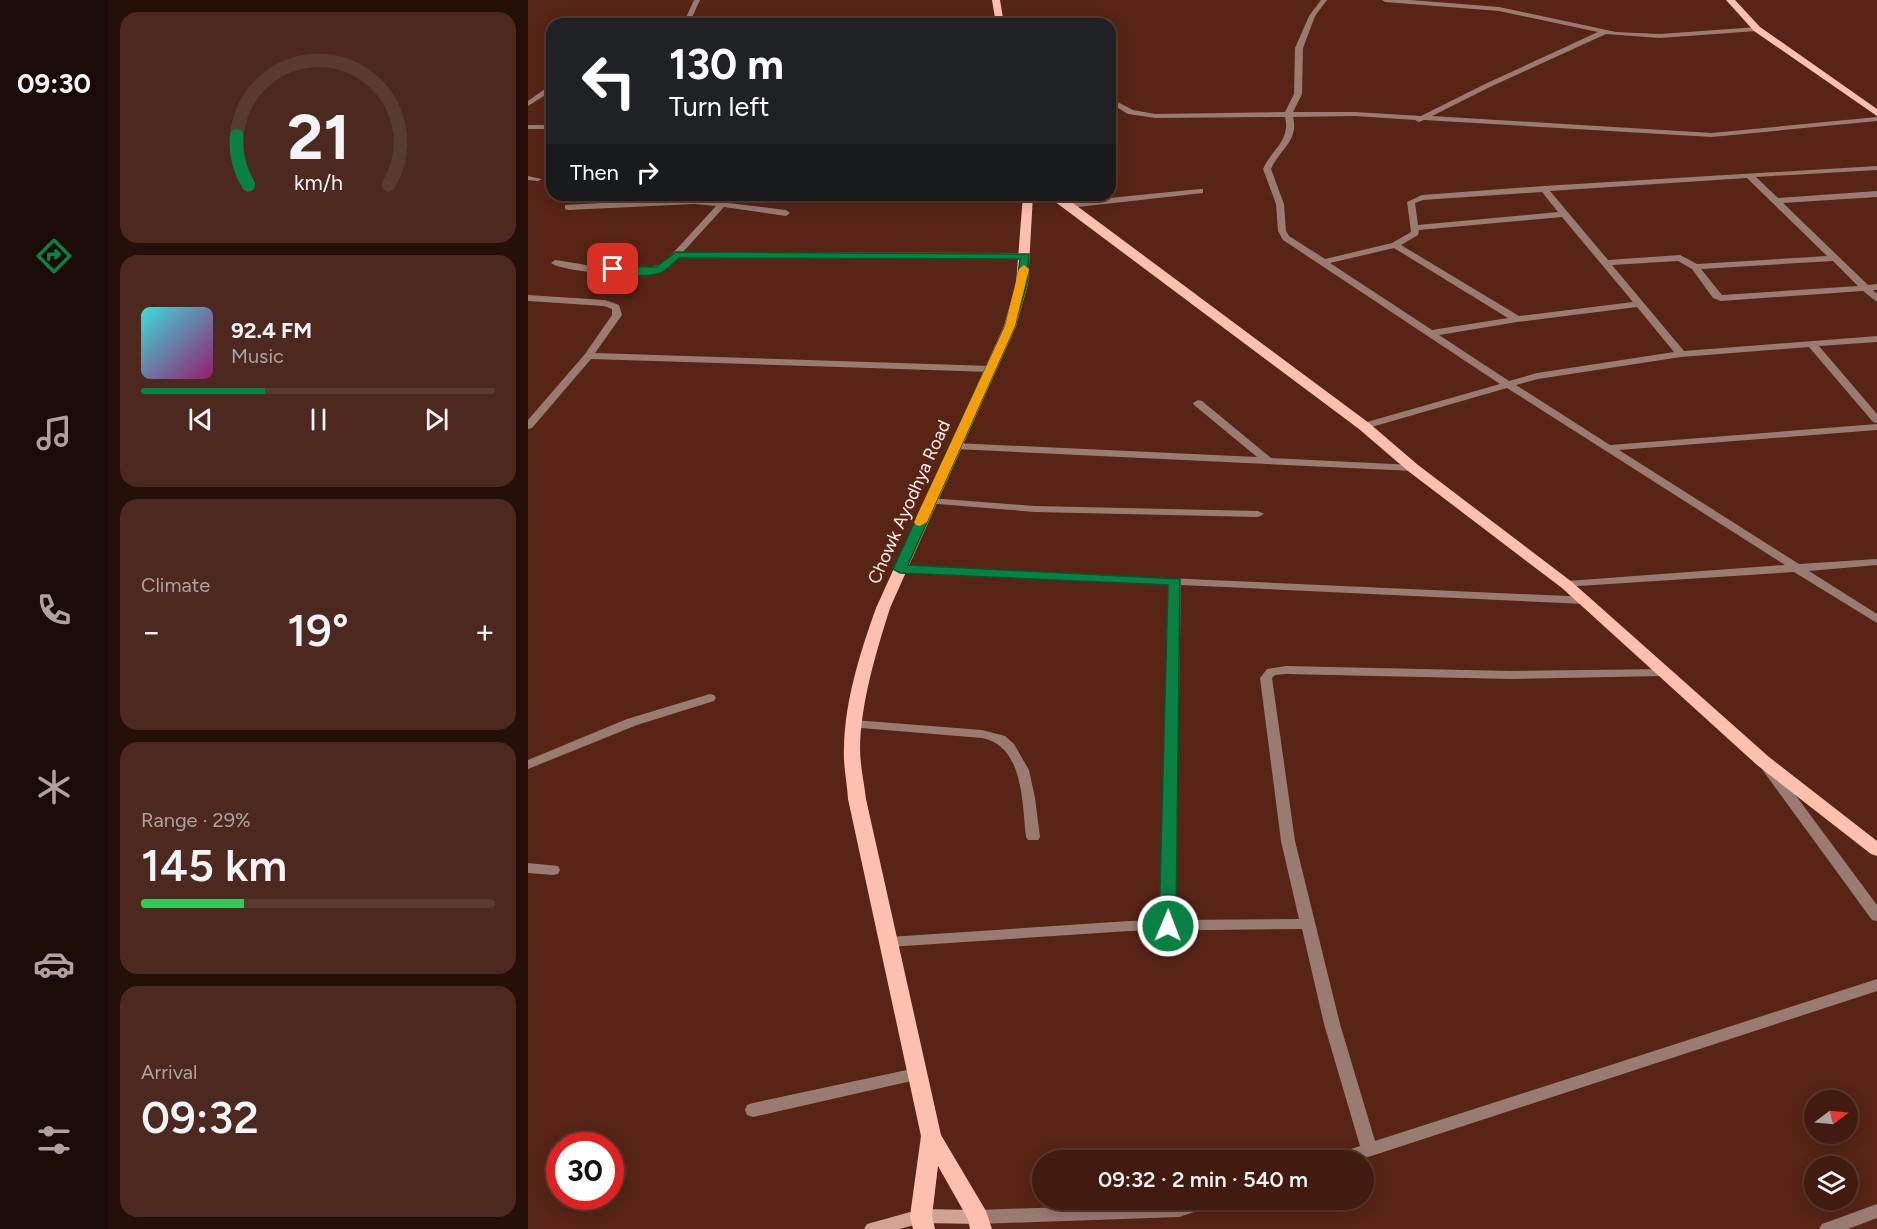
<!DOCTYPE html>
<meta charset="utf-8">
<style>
:root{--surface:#411b10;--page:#4c281e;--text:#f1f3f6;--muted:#aea19f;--line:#5a3930;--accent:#0b8043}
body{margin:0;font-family:Figtree,sans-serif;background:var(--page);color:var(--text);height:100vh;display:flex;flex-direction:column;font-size:22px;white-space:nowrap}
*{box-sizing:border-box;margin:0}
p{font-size:20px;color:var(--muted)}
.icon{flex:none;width:33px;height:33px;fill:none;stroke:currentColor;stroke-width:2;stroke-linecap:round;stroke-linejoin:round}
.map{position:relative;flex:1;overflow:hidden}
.details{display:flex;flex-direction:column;gap:12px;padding:12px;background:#240f09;width:420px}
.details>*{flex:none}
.top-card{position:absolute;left:18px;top:18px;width:570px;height:183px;border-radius:18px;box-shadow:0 3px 15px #0003,0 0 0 2px var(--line);background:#202124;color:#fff;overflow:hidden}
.needle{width:39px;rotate:74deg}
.tools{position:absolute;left:1276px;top:1090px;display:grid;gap:12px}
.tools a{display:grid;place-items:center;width:54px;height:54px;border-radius:50%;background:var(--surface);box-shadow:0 3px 15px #0003,0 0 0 2px var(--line);font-size:30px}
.speed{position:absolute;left:18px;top:1132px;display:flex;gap:12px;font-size:30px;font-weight:700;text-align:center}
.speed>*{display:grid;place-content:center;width:78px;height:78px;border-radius:50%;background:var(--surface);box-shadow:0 3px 15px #0003,0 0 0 2px var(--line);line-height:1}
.speed .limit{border:9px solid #d22;background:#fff;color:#111}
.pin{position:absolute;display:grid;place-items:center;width:51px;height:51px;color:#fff;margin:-26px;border-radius:12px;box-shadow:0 3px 9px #0006}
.me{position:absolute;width:66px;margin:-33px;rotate:1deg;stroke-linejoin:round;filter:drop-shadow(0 0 4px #0008)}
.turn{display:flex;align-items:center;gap:21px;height:126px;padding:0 24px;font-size:27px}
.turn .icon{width:78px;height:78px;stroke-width:2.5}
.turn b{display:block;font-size:42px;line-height:51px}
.then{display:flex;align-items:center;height:57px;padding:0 24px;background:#0003;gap:12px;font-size:22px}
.big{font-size:45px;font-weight:600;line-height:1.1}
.details .card{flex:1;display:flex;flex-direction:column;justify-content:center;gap:9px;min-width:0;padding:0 21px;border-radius:18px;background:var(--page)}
.details .dial{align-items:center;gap:0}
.dial svg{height:156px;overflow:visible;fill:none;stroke:var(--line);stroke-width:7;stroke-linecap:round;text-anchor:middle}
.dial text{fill:var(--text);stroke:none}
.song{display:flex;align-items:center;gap:18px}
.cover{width:72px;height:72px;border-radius:9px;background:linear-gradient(135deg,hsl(180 70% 55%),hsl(320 70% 35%))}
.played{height:6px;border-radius:3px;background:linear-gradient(90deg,var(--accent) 35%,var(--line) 35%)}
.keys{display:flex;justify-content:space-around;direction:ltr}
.heat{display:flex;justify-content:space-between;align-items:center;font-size:33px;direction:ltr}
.charge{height:9px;border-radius:4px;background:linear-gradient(90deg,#34c759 29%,var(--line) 0)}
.trip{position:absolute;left:504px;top:1150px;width:342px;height:60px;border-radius:30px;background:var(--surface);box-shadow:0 3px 15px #0003,0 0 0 2px var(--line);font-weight:600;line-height:60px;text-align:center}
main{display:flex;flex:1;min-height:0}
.tab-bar{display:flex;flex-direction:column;width:108px;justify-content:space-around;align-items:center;background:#1a0b06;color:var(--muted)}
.tab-bar .icon{width:42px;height:42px}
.tab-bar .on{color:var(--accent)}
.tab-bar b{font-size:27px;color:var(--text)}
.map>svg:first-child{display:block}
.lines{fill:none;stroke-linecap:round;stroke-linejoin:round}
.minor{fill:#997b72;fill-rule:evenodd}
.secondary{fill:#d2a294;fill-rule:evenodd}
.primary{fill:#fec0ae;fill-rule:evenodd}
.route{fill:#0b8043;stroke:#07532c;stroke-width:1.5}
.slow{fill:#f59e0b}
.labels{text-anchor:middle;stroke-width:6;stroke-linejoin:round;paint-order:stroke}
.street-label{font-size:18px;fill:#fdefeb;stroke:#572416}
</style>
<main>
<nav class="tab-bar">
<b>09:30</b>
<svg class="icon on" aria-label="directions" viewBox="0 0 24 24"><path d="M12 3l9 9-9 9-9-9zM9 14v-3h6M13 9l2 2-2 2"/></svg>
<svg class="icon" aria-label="music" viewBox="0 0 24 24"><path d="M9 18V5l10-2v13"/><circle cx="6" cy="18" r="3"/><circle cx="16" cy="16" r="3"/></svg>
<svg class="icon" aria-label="phone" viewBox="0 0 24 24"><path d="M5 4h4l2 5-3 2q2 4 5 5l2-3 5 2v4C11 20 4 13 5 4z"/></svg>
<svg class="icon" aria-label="climate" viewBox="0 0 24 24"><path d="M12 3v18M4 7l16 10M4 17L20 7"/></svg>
<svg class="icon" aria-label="car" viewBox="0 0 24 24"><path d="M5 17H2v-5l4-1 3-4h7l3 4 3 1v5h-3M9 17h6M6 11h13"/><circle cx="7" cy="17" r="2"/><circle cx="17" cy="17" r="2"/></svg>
<svg class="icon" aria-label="filters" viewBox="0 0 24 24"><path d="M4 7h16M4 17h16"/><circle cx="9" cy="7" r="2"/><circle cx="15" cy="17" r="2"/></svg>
</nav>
<section class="details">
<div class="card dial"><svg viewBox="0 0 100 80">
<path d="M14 69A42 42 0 1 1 86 69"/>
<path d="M14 69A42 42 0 0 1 8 44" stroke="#0b8043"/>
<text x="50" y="56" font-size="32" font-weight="700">21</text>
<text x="50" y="72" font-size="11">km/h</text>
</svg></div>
<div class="card">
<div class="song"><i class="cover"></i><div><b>92.4 FM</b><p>Music</p></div></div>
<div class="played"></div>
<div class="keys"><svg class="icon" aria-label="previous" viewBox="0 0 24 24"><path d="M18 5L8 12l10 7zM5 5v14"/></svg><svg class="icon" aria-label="pause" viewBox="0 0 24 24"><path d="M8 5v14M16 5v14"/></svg><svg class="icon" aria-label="next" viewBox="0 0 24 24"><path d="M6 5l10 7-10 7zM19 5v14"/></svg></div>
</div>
<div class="card"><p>Climate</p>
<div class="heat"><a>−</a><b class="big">19°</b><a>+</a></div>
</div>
<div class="card"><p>Range · 29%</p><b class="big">145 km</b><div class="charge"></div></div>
<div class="card"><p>Arrival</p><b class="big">09:32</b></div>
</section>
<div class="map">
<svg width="1349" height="1229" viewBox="0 0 1349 1229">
<rect width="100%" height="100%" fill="#572416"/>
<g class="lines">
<path class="minor" d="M 166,0 L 172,0 L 161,24 L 155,24 Z
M 793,0 L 799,0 L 787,16 L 775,48 L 774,94 L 765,112 L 827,112 L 893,116 L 957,84 L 1070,32 L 971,11 L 857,2 L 854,0 L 882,0 L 971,7 L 1088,32 L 1132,34 L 1229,27 L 1232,29 L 1229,31 L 1132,38 L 1078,34 L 962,87 L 904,116 L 1184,133 L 1349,117 L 1349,121 L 1184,137 L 896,120 L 891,122 L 887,120 L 827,116 L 765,117 C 771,141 752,149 743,169 L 756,204 L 758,231 L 761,236 L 797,259 L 864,243 L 883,232 L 879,202 L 894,195 L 1015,186 L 1349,166 L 1349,170 L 1228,177 L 1250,198 L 1349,191 L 1349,197 L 1255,203 L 1340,285 L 1349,284 L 1349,290 L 1345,290 L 1349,294 L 1349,302 L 1335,291 L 1193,301 L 1185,298 L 1164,269 L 1150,261 L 1084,265 L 1156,351 L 1349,336 L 1349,342 L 1291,346 L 1349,414 L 1349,423 L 1345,422 L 1281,347 L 1153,357 L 1010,379 L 988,385 L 1082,445 L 1349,424 L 1349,430 L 1091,450 L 1271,564 L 1349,559 L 1349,565 L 1281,571 L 1349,614 L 1349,623 L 1266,572 L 1035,587 L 1033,585 L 1039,581 L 1257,565 L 979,388 L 840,428 L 832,428 L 831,426 L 832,424 L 972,384 L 755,240 L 750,231 L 748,204 L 735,169 C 744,149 763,140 757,117 L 627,118 L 600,114 L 582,103 L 582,98 L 605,110 L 627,114 L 757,112 L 766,94 L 767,48 L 781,16 ZM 1219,178 L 1299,256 L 1169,264 L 1152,255 L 1080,260 L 1022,191 ZM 1014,192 L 1030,212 L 890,225 L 887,203 L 895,200 ZM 1034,217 L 1105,302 L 991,316 L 873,245 L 890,235 L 891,230 ZM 866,248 L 980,318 L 904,330 L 802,263 ZM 1305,261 L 1330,286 L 1194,295 L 1173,269 ZM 1109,307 L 1146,352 L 1009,373 L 981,381 L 911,335 L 989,322 Z
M 18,88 L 24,88 L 24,91 L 0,106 L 0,101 Z
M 0,125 L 24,125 L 24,129 L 0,129 Z
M 0,176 L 14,179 L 10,181 L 0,180 Z
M 672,189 L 675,189 L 675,193 L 541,208 L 537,205 L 541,202 Z
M 198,195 L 207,195 L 200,203 L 258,210 L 262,213 L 258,216 L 196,207 L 155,252 L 497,253 L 501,256 L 497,259 L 151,258 C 145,264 140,268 131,271 C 113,277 37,273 23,263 L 27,260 C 62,265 102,276 136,263 L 188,206 L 166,204 L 40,210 L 37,209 L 37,205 L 166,198 L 192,202 Z
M 0,295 L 77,300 L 91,305 L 94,315 L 67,353 L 463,366 L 468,369 L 463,372 L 63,359 L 4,428 L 0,429 L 0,420 L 57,354 L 84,315 L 84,309 L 76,306 L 0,301 Z
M 670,400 L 674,401 L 743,458 L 885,465 L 890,468 L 885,471 L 427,449 L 422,446 L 427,443 L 729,457 L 666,405 L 665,403 Z
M 402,498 L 507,506 L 730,511 L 736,514 L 730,517 L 507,512 L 398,503 L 396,501 L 398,499 Z
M 372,566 L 1061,597 L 1063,600 L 1057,604 L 653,585 L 647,920 L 771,919 L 753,841 L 732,678 L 739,669 L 758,666 L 983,671 L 1138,669 L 1140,672 L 1138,675 L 1134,676 L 983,679 L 758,674 L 747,675 L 744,678 L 767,841 L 812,1024 L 847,1141 L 1349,979 L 1349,991 L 828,1161 L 799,1161 L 801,1156 L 832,1146 L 796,1024 L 774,929 L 601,931 L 361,947 L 356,946 L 354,942 L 356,938 L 361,937 L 601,921 L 633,920 L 641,585 L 368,571 L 366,569 Z
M 182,694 L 186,695 L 188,698 L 186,701 L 109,725 L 0,769 L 0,760 L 99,719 Z
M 326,720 L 454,730 L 477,736 L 486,744 L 501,770 L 507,798 L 512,837 L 510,840 L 500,840 L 498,837 C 494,804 496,746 454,738 L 321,727 L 320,724 L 321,721 Z
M 1241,765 L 1246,766 L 1349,905 L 1349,921 L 1344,920 L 1236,772 L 1234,769 L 1236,766 Z
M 0,863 L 30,866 L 32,870 L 30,874 L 25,875 L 0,873 Z
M 388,1068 L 394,1070 L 396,1074 L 394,1078 L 388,1080 L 225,1117 L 219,1115 L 217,1110 L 219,1105 L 225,1103 Z
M 660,1200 L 691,1200 L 688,1205 L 651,1217 L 450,1224 L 444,1222 L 441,1217 L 444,1212 L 450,1210 L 651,1203 Z
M 1349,1204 L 1349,1218 L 1320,1229 L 1291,1229 L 1294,1224 Z"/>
<path class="secondary" d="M 393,1209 L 450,1210 L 456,1212 L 459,1217 L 456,1222 L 450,1224 L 393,1223 L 372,1229 L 336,1229 L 339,1224 Z"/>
<path class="primary" d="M 464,0 L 472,0 L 476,24 L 468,24 Z
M 1198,0 L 1207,0 L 1232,27 L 1349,109 L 1349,116 L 1226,31 Z
M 495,195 L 505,195 L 500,284 L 488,326 L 362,608 C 348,653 333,701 332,748 C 332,765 336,782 338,799 L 413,1135 L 458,1211 L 464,1229 L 442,1229 L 440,1219 L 410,1166 L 404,1216 L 407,1229 L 385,1229 L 382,1216 L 393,1136 L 320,799 C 319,782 315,765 316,748 C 317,700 332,653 348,608 L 476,326 L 488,284 Z
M 518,195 L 531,195 L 545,203 L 841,423 L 890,465 L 1044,582 L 1241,757 L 1349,841 L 1349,856 L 1343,854 L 1229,765 L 1034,588 L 880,471 L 831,429 Z"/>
</g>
<path class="route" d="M 148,252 L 501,254 L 499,284 L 487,326 L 380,565 L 652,579 L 648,926 L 646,930 L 640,932 L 631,926 L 640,585 L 372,573 L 365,569 L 477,326 L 489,284 L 492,259 L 151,258 C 145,263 139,270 132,273 C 120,277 90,277 80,269 L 85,266 L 128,267 Z"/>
<path class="slow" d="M 496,265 L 501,269 L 487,326 L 399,522 L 392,526 L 388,525 L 386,522 L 477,326 L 491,269 Z"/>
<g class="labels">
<g class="street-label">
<text transform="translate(381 502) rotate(-66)" y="6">Chowk Ayodhya Road</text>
</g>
</g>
</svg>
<div class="tools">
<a><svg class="needle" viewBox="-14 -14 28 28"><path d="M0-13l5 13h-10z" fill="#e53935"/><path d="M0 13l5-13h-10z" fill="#aea19f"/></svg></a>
<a><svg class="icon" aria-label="layers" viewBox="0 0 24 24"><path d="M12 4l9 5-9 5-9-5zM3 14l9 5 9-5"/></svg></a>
</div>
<div class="speed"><div class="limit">30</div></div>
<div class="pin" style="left:85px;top:269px;background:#d93025"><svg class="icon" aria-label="arrive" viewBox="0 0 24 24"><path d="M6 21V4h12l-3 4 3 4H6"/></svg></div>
<svg class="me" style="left:640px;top:926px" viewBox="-20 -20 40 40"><circle r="17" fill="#0b8043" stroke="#fff" stroke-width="3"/><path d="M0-11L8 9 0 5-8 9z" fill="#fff"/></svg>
<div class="trip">09:32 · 2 min · 540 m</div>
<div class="top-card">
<div class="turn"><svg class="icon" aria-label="left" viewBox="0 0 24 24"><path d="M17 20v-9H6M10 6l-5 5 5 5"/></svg><div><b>130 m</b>Turn left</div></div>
<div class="then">Then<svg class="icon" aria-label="right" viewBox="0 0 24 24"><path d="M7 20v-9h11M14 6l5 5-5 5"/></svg></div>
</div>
</div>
</main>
